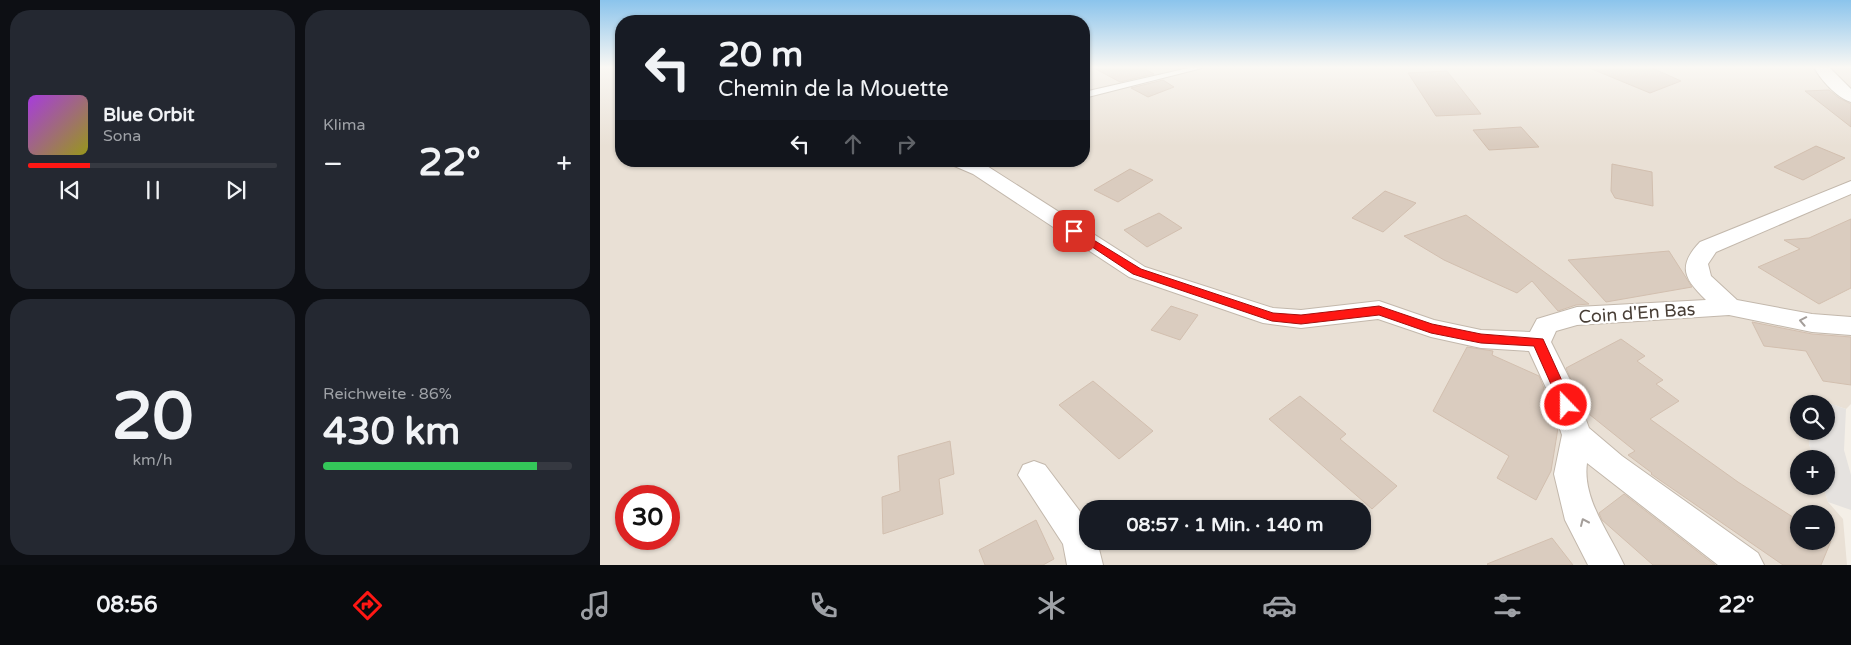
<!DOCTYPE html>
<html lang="de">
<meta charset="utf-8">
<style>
:root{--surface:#171b24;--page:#242831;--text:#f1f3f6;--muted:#9ea1a6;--line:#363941;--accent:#ff1714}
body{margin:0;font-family:"Varela Round",sans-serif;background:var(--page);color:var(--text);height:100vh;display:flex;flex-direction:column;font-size:19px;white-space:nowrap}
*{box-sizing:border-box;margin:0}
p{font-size:16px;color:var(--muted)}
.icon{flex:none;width:28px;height:28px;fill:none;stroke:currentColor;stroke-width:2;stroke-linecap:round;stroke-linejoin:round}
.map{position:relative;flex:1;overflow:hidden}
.panel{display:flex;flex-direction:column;gap:10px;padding:10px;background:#0d0f14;width:600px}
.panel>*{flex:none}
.hud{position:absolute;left:15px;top:15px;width:475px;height:152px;border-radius:20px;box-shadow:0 1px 4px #0004;background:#171b24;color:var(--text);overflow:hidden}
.controls{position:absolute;left:1190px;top:395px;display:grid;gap:10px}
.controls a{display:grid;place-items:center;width:45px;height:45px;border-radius:50%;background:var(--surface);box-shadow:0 1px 4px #0004;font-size:25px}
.speed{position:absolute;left:15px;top:485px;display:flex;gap:10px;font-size:25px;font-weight:700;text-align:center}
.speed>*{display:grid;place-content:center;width:65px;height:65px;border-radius:50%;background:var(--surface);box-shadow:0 1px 4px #0004;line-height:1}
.speed .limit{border:8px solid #d22;background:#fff;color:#111}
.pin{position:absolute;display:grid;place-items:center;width:42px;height:42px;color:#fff;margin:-21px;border-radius:10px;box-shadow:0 2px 8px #0006}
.me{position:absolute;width:55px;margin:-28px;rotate:338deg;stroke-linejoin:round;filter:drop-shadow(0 0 4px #0008)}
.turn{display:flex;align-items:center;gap:18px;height:105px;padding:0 20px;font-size:22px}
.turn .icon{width:65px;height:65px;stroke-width:2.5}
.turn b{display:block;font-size:35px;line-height:42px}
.lanes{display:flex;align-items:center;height:48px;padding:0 20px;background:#0003;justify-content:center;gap:25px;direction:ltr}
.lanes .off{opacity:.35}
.big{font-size:38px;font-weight:700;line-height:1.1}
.panel .widget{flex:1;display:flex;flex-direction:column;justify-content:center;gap:8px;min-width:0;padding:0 18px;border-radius:20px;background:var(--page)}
.panel .dial{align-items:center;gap:0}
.dial b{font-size:65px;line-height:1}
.song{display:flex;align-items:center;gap:15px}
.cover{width:60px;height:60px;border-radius:8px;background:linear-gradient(135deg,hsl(280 70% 55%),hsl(60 70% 35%))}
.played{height:5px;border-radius:2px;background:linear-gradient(90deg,var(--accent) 25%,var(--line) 25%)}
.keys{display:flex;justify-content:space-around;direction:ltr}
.heat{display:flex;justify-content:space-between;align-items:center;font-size:28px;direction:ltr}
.charge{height:8px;border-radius:4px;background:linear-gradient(90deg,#34c759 86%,var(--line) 0)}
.panel .tiles{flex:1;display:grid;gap:10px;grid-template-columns:repeat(2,1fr)}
.trip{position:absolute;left:479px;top:500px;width:292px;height:50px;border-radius:20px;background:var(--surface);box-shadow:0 1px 4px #0004;font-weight:700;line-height:50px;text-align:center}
.tabs{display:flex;height:80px;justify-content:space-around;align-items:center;background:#090b0e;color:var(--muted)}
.tabs .icon{width:35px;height:35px}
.tabs .current{color:var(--accent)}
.tabs b{font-size:22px;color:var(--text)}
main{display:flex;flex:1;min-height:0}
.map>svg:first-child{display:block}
.residential{fill:#e9e0d5;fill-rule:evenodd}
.parking{fill:#e5e2df}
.building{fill:#daccbf;stroke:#d2bfaf}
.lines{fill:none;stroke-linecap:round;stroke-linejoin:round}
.lane-casing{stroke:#c3b8ac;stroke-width:2}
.street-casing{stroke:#c3b8ac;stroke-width:2}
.lane{fill:#fff;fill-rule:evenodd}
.street{fill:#fff;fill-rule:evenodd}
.oneway{stroke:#a49e9a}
.route{fill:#ff1714;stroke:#a60f0d}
.labels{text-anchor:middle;stroke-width:4.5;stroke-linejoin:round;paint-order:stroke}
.street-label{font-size:18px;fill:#483e36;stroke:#fff}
</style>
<main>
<section class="panel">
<div class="tiles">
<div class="widget">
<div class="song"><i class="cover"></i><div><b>Blue Orbit</b><p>Sona</p></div></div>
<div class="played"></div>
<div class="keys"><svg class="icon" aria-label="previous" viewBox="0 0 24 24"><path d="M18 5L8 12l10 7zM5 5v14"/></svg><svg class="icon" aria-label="pause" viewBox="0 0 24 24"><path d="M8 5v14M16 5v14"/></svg><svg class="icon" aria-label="next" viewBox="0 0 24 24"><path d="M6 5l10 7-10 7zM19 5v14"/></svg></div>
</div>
<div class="widget"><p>Klima</p>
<div class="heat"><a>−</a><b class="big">22°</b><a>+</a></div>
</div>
<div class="widget dial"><b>20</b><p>km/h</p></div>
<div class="widget"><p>Reichweite · 86%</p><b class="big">430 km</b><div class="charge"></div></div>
</div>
</section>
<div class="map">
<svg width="1251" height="565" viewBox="0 0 1251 565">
<rect width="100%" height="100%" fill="#f4efe7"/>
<path class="residential" d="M 0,67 L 21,67 L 21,161 L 484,161 L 484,67 L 1251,67 L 1251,404 L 1246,409 L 1214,398 L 1213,404 L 1199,404 L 1199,431 L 1210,431 L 1209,444 L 1214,459 L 1199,459 L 1199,486 L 1223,486 L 1228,502 L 1243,519 L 1247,565 L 0,565 ZM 26,496 L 69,496 L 69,539 L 26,539 ZM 488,509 L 762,509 L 762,541 L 488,541 ZM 1199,514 L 1226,514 L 1226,541 L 1199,541 Z"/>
<path class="parking" d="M 1214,398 L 1246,409 L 1244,450 L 1251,475 L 1251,510 L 1228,502 L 1223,486 L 1226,486 L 1226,459 L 1214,459 L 1209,444 L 1210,431 L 1226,431 L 1226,404 L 1213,404 Z"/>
<path class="building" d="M 492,67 L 542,67 L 554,74 L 520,82 Z
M 987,67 L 1050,67 L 1081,81 L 1050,93 Z
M 847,71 L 881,114 L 836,116 L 808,73 Z
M 563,80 L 574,87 L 548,97 L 531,88 Z
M 1229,90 L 1239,98 L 1251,104 L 1251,127 L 1205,91 Z
M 921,127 L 939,147 L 889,150 L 873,130 Z
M 1216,146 L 1245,158 L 1203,180 L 1174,167 Z
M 1012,164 L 1052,172 L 1053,206 L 1015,198 L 1011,191 Z
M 530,169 L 553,180 L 518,202 L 494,190 Z
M 785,191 L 816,203 L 783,232 L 752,218 Z
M 559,213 L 582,228 L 547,247 L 524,230 Z
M 866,215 L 943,271 L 989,304 L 976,305 L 958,311 L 932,281 L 917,293 L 844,260 L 804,236 Z
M 1251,219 L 1251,288 L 1219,304 L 1158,267 L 1200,249 L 1184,240 L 1209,238 Z
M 1069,251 L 1092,287 L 1006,302 L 968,260 Z
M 571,306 L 598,315 L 580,340 L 551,330 Z
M 1152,322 L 1212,334 L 1251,337 L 1251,385 L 1223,381 L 1206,351 L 1164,346 Z
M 1021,339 L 1045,356 L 1037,361 L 1063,380 L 1056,384 L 1079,401 L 1050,419 L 1138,482 L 1199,521 L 1199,541 L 1226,541 L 1226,539 L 1231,541 L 1221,565 L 1183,565 L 1051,474 L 1052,473 L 1028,455 L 1035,451 L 984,410 L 966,368 Z
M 867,347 L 893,351 L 892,355 L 939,376 L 945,391 L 958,428 L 951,471 L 936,500 L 897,478 L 909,456 L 833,411 Z
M 493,381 L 553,431 L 519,459 L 459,405 Z
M 700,396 L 746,434 L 740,439 L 797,486 L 772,509 L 669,419 Z
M 350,441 L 354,474 L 339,479 L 343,514 L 283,534 L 282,497 L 300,491 L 298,456 Z
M 1024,494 L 1115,565 L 1053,565 L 1002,520 L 999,513 Z
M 436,520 L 454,559 L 443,565 L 385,565 L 379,550 Z
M 952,538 L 973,565 L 888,565 L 887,564 Z"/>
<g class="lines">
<defs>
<path id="lane" d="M 593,67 L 606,67 L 484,98 L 484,92 Z"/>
<path id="street" d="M 1214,67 L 1229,67 L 1251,89 L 1251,102 C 1237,98 1220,79 1214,67 Z
M 350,161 L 376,161 L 387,166 L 545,267 L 673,308 L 701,310 L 779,301 L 834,320 L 881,330 L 930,332 L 937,319 L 977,307 L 1106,300 C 1084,279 1077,266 1100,242 L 1251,181 L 1251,194 L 1116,252 L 1108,264 L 1111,276 L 1137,300 L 1212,314 L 1251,317 L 1251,335 L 1212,332 L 1129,315 L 977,325 L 956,331 L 951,342 L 975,390 L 989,428 L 1022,456 L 1158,553 L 1164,565 L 1118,565 L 987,463 C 982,499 1010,534 1024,565 L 988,565 L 965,520 L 954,474 L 962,435 L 947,390 L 929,351 L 881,348 L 831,337 L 778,319 L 701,328 L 663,323 L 529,277 L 373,174 L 352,165 Z
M 434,461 L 445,465 L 488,522 L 488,541 L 497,541 L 503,565 L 467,565 L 463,544 L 418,475 L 423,465 Z"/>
</defs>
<use href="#lane" class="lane-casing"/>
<use href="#street" class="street-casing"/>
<use href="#lane" class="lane"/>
<use href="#street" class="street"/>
</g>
<defs><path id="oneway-chevron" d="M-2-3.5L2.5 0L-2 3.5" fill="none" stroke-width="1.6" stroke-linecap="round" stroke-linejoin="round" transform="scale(1.25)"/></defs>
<g class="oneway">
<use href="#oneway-chevron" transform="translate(1203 321) rotate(-169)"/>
<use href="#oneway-chevron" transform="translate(984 522) rotate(-114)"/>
</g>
<linearGradient id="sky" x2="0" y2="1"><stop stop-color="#8bc4ec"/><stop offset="0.46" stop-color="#faf8f4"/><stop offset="1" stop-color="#faf8f4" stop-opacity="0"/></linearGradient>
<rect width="1251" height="146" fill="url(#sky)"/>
<path class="route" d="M 474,228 L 541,269 L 673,313 L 701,315 L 779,306 L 832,324 L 881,334 L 943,339 L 973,405 L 971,409 L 966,411 L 962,409 L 934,346 L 881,343 L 831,333 L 779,315 L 701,324 L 672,321 L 533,274 L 471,233 L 469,231 Z"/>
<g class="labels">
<g class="street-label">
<text transform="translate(1037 313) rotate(-4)" y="6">Coin d'En Bas</text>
</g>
</g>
</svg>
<div class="controls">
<a><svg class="icon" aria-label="search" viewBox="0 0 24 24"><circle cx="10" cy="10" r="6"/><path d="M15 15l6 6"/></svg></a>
<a>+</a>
<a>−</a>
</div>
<div class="speed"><div class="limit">30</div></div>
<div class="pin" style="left:474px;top:231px;background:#d93025"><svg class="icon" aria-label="arrive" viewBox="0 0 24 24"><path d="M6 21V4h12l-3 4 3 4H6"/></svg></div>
<svg class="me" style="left:966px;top:405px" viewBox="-20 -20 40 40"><circle r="17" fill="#ff1714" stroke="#fff" stroke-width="3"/><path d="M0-11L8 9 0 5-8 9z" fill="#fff"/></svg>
<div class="trip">08:57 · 1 Min. · 140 m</div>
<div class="hud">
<div class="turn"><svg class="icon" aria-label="left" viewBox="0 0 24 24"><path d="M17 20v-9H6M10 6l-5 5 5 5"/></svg><div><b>20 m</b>Chemin de la Mouette</div></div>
<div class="lanes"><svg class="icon" aria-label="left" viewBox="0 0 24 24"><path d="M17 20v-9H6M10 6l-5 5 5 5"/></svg><svg class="icon off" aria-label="ahead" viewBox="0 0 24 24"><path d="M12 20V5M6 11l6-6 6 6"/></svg><svg class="icon off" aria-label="right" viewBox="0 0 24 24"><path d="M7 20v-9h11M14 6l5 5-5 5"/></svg></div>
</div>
</div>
</main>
<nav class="tabs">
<b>08:56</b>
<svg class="icon current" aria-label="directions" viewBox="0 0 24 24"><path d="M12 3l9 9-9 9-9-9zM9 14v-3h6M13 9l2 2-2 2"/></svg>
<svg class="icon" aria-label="music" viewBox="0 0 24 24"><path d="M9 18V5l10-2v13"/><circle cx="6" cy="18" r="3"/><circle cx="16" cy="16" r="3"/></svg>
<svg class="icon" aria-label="phone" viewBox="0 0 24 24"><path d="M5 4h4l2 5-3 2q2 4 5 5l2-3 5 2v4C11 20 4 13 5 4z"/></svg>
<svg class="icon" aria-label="climate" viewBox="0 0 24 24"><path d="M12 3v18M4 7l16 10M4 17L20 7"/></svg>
<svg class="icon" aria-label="car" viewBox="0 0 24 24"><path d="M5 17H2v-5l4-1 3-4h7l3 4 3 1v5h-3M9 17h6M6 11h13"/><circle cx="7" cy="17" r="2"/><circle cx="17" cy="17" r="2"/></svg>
<svg class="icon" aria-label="filters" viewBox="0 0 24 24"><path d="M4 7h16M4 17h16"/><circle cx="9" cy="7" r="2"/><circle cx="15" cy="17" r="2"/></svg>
<b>22°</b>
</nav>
